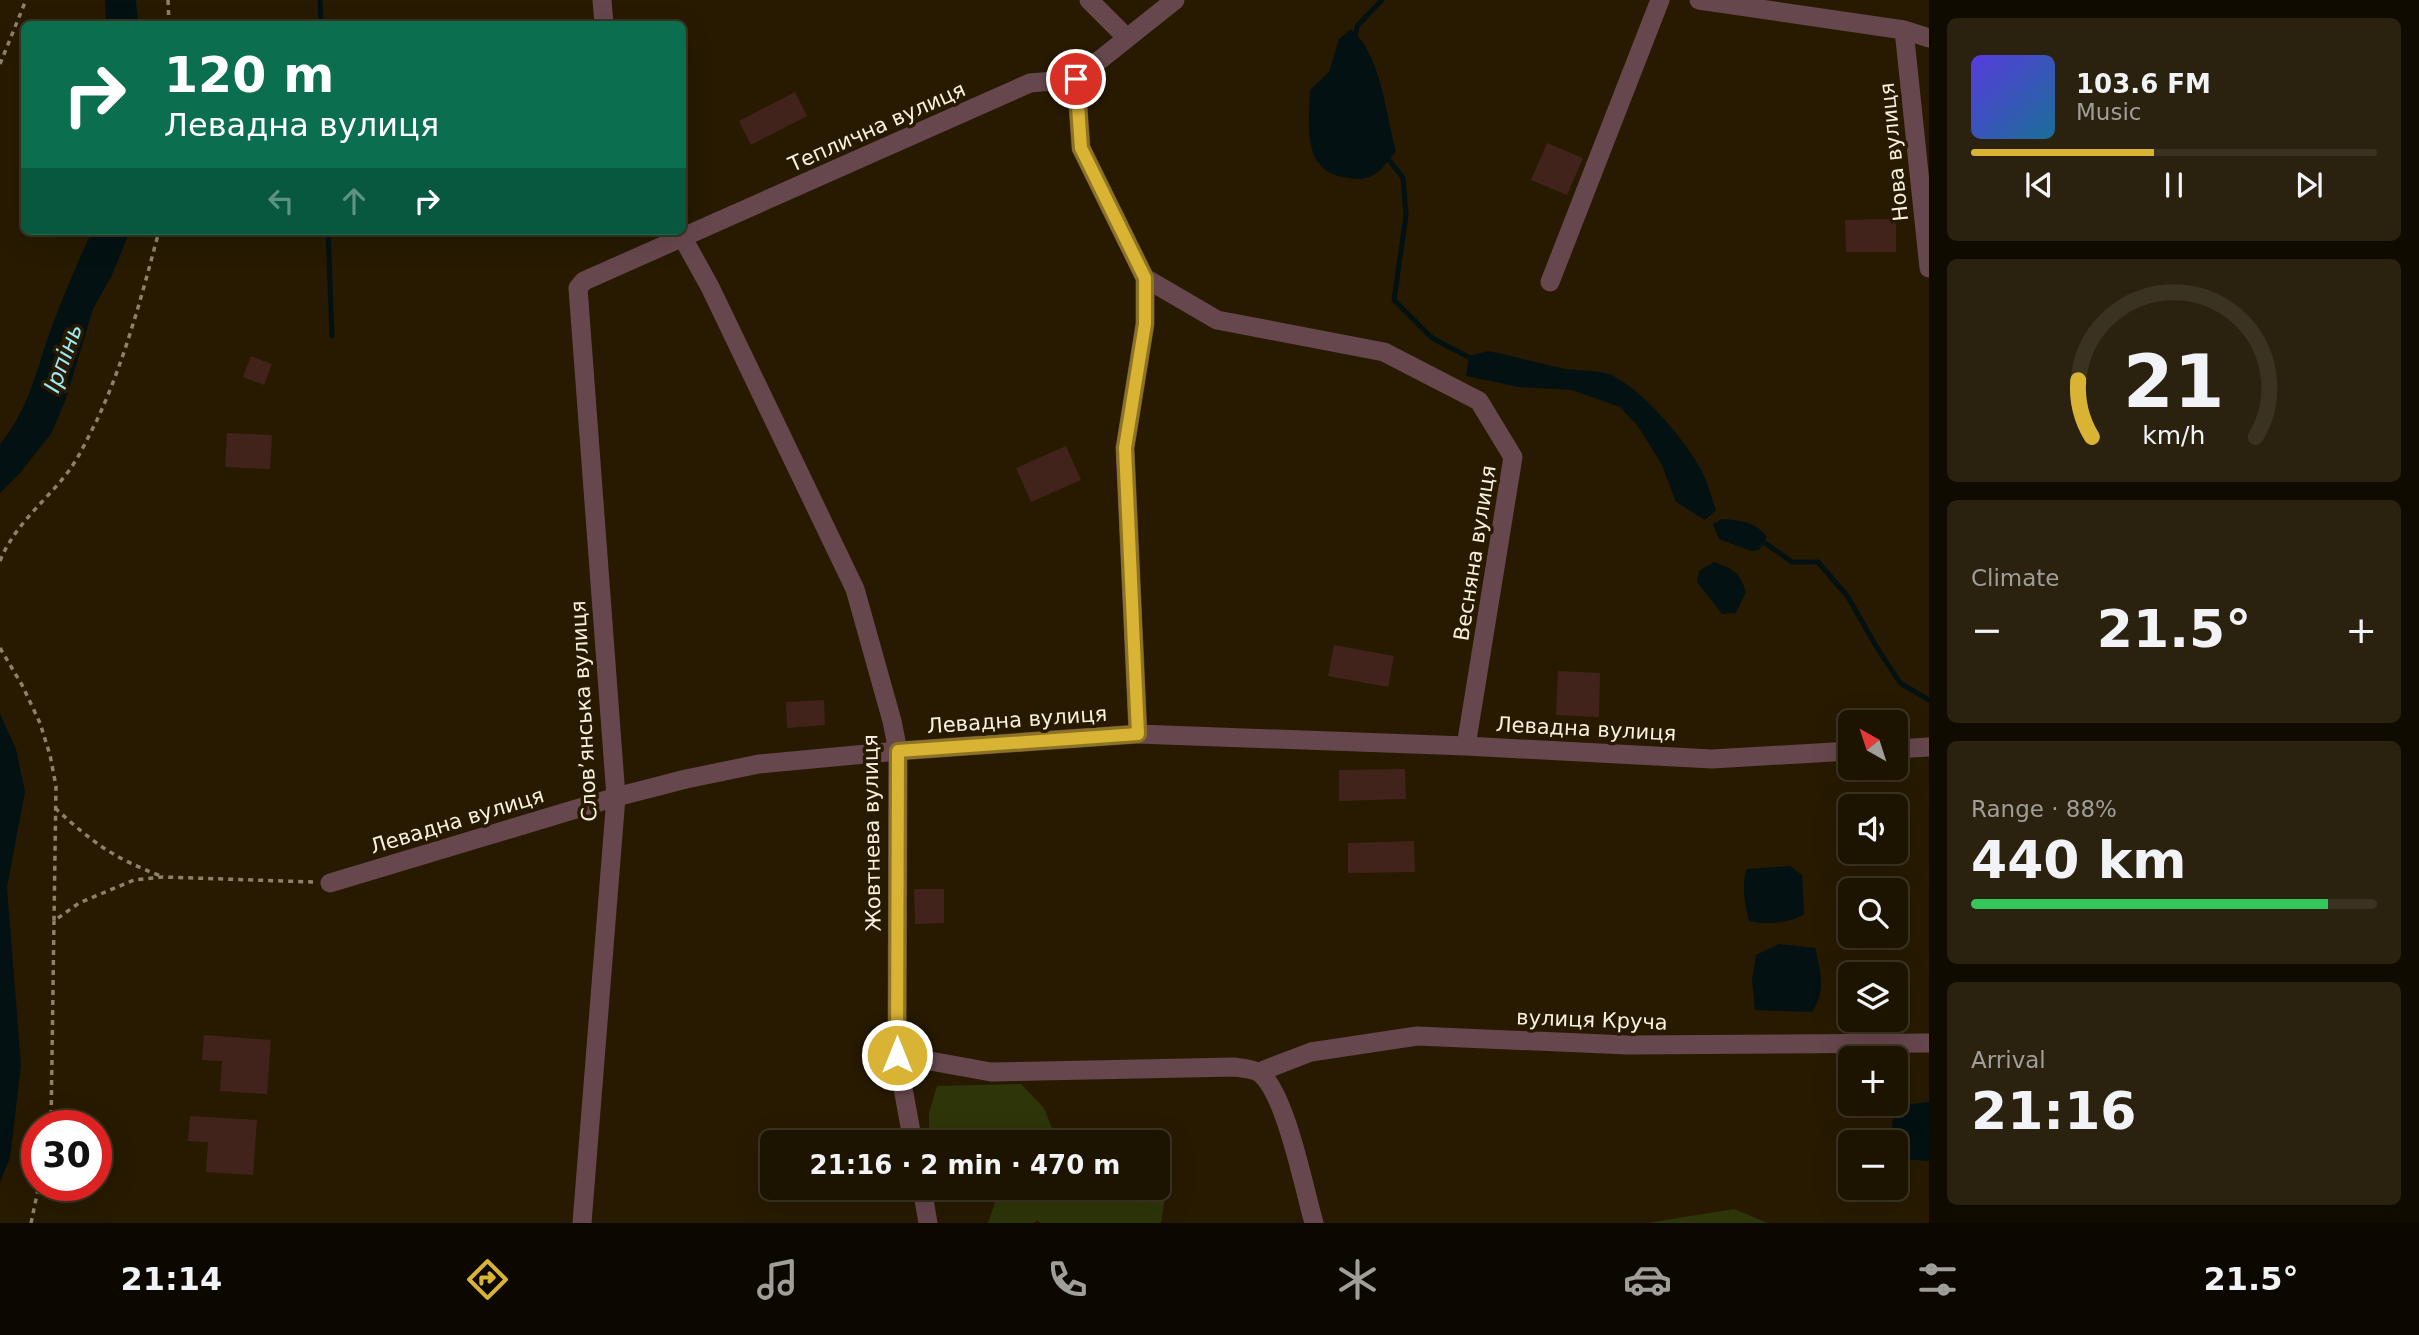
<!DOCTYPE html>
<meta charset="utf-8">
<style>
:root{--surface:#1d1400;--page:#2a210f;--text:#f1f3f6;--muted:#a09e99;--line:#3b3322;--accent:#d9b334}
body{margin:0;font-family:"DejaVu Sans",sans-serif;background:var(--page);color:var(--text);height:100vh;display:flex;flex-direction:column;font-size:26px;white-space:nowrap}
*{box-sizing:border-box;margin:0}
p{font-size:23px;color:var(--muted)}
.icon{flex:none;width:38px;height:38px;fill:none;stroke:currentColor;stroke-width:2;stroke-linecap:round;stroke-linejoin:round}
.map{position:relative;flex:1;overflow:hidden}
.panel{display:flex;flex-direction:column;gap:18px;padding:18px;background:#100b00;width:490px}
.panel>*{flex:none}
.banner{position:absolute;left:21px;top:21px;width:665px;height:214px;border-radius:10px;box-shadow:0 7px 28px #0002,0 0 0 2px var(--line);background:#0b6e4f;color:#fff;overflow:hidden}
.needle{width:46px;rotate:321deg}
.fabs{position:absolute;left:1838px;top:710px;display:grid;gap:14px}
.fabs a{display:grid;place-items:center;width:70px;height:70px;border-radius:10px;background:var(--surface);box-shadow:0 7px 28px #0002,0 0 0 2px var(--line);font-size:35px}
.speed{position:absolute;left:21px;top:1110px;display:flex;gap:14px;font-size:35px;font-weight:700;text-align:center}
.speed>*{display:grid;place-content:center;width:91px;height:91px;border-radius:50%;background:var(--surface);box-shadow:0 7px 28px #0002,0 0 0 2px var(--line);line-height:1}
.speed .limit{border:10px solid #d22;background:#fff;color:#111}
.pin{position:absolute;display:grid;place-items:center;width:60px;height:60px;color:#fff;margin:-30px;border:4px solid #fff;border-radius:50%;box-shadow:0 2px 7px #0007}
.me{position:absolute;width:77px;margin:-38px;rotate:0deg;stroke-linejoin:round;filter:drop-shadow(0 0 5px #0008)}
.turn{display:flex;align-items:center;gap:24px;height:147px;padding:0 28px;font-size:32px}
.turn .icon{width:91px;height:91px;stroke-width:2.5}
.turn b{display:block;font-size:49px;line-height:60px}
.lanes{display:flex;align-items:center;height:66px;padding:0 28px;background:#0003;justify-content:center;gap:35px;direction:ltr}
.lanes .off{opacity:.35}
.big{font-size:52px;font-weight:700;line-height:1.1}
.panel .card{flex:1;display:flex;flex-direction:column;justify-content:center;gap:10px;min-width:0;padding:0 24px;border-radius:10px;background:var(--page)}
.panel .dial{align-items:center;gap:0}
.dial svg{height:182px;overflow:visible;fill:none;stroke:var(--line);stroke-width:7;stroke-linecap:round;text-anchor:middle}
.dial text{fill:var(--text);stroke:none}
.song{display:flex;align-items:center;gap:21px}
.cover{width:84px;height:84px;border-radius:10px;background:linear-gradient(135deg,hsl(250 70% 55%),hsl(200 70% 35%))}
.played{height:7px;border-radius:4px;background:linear-gradient(90deg,var(--accent) 45%,var(--line) 45%)}
.keys{display:flex;justify-content:space-around;direction:ltr}
.heat{display:flex;justify-content:space-between;align-items:center;font-size:38px;direction:ltr}
.charge{height:10px;border-radius:5px;background:linear-gradient(90deg,#34c759 88%,var(--line) 0)}
.trip{position:absolute;left:760px;top:1130px;width:410px;height:70px;border-radius:10px;background:var(--surface);box-shadow:0 7px 28px #0002,0 0 0 2px var(--line);font-weight:700;line-height:70px;text-align:center}
.menu{display:flex;height:112px;justify-content:space-around;align-items:center;background:#0c0800;color:var(--muted)}
.menu .icon{width:49px;height:49px}
.menu .on{color:var(--accent)}
.menu b{font-size:32px;color:var(--text)}
main{display:flex;flex:1;min-height:0}
.map>svg:first-child{display:block}
.green{fill:#2e3509}
.water{fill:#041113}
.lines{fill:none;stroke-linecap:round;stroke-linejoin:round}
.stream{stroke:#041113;stroke-width:5}
.building{fill:#41231b}
.path{stroke:#8c816b;stroke-width:3.5;stroke-dasharray:5 5;stroke-linecap:butt}
.minor{stroke:#67474e;stroke-width:19}
.route-casing{stroke:#8d7422;stroke-width:18}
.route{stroke:#d9b334;stroke-width:12}
.labels{text-anchor:middle;stroke-width:7;stroke-linejoin:round;paint-order:stroke}
.street-label{font-size:21px;fill:#f8f0df;stroke:#271a00}
.water-label{font-size:23px;font-style:italic;fill:#9be8f6;stroke:#271a00}
</style>
<main>
<div class="map">
<svg width="1929" height="1223" viewBox="0 0 1929 1223">
<rect width="100%" height="100%" fill="#271a00"/>
<path class="green" d="M 1021,1084 L 1044,1108 L 1058,1143 L 929,1143 L 929,1113 L 937,1086 Z
M 1157,1168 L 1168,1177 L 1161,1223 L 1041,1223 L 1037,1220 L 1034,1223 L 988,1223 L 1000,1188 L 1157,1188 Z
M 1734,1209 L 1768,1223 L 1647,1223 Z"/>
<path class="water" d="M 105,0 L 136,0 L 138,24 L 106,24 Z
M 1351,29 C 1382,56 1385,113 1396,151 C 1380,171 1375,182 1348,178 C 1301,173 1309,125 1310,90 L 1329,72 L 1339,39 Z
M 92,231 L 130,231 L 112,275 L 93,309 L 66,399 L 51,434 L 20,473 L 0,493 L 0,444 C 29,410 37,367 52,326 C 64,294 78,262 92,231 Z
M 1488,351 C 1514,356 1540,364 1566,369 C 1580,371 1596,370 1609,374 C 1639,386 1687,441 1701,470 C 1708,482 1711,497 1716,510 L 1705,520 L 1676,502 L 1661,463 L 1637,425 L 1620,407 L 1572,390 L 1519,387 L 1466,376 L 1469,356 Z
M 1722,519 C 1740,520 1756,522 1767,537 L 1759,550 L 1751,551 L 1719,539 L 1713,524 Z
M 1714,562 C 1733,569 1740,572 1746,592 L 1736,613 L 1722,614 L 1697,582 L 1699,571 Z
M 0,714 L 16,749 L 25,792 L 7,887 L 21,1065 L 10,1158 L 0,1182 Z
M 1790,866 L 1802,875 L 1804,914 C 1792,923 1764,925 1749,921 C 1745,906 1741,883 1747,869 Z
M 1779,944 L 1815,948 C 1821,972 1826,991 1812,1012 L 1755,1010 L 1752,980 L 1756,955 Z
M 1929,1102 L 1929,1161 L 1902,1159 L 1895,1153 L 1895,1143 L 1891,1141 L 1894,1106 Z"/>
<g class="lines">
<path class="stream" d="M 320,0 L 321,24
M 1355,40 L 1357,26 L 1382,0
M 1386,156 L 1403,178 L 1406,215 L 1394,300 L 1432,338 L 1474,360
M 328,231 L 332,336
M 1759,542 L 1765,543 L 1792,562 L 1818,562 L 1848,597 L 1876,646 L 1900,683 L 1929,700"/>
</g>
<path class="building" d="M 795,92 L 807,116 L 751,145 L 739,121 Z
M 1547,143 L 1583,158 L 1567,195 L 1531,180 Z
M 1896,219 L 1896,252 L 1846,252 L 1845,220 Z
M 251,356 L 272,364 L 264,385 L 243,377 Z
M 227,433 L 272,435 L 270,469 L 225,467 Z
M 1066,446 L 1081,480 L 1031,502 L 1016,468 Z
M 1334,645 L 1394,656 L 1388,687 L 1328,676 Z
M 1558,671 L 1600,673 L 1599,717 L 1556,715 Z
M 824,700 L 825,725 L 787,728 L 786,702 Z
M 1405,769 L 1406,799 L 1339,801 L 1339,770 Z
M 1414,841 L 1415,872 L 1348,873 L 1348,843 Z
M 914,889 L 944,889 L 944,923 L 915,924 Z
M 204,1035 L 271,1040 L 267,1094 L 220,1091 L 222,1061 L 202,1060 Z
M 190,1116 L 257,1120 L 253,1175 L 206,1172 L 208,1142 L 188,1141 Z"/>
<g class="lines">
<path class="path" d="M 168,0 L 169,24
M 0,64 L 26,0
M 0,561 C 15,524 45,502 68,472 C 80,456 88,437 97,420 C 125,360 142,295 159,231
M 0,648 L 22,685 L 40,723 L 50,755 L 56,786 L 54,921 L 79,903 L 134,880 L 163,877 L 313,882
M 55,808 C 92,842 113,858 161,876
M 51,1125 L 54,921
M 31,1223 L 39,1185"/>
<path class="minor" d="M 602,0 L 604,24
M 1089,0 L 1127,38
M 1699,0 L 1904,30 L 1929,38
M 1904,30 L 1929,268
M 1076,79 L 1081,148 L 1145,278 L 1217,320 L 1384,352 L 1479,401 L 1513,457 L 1466,746
M 679,231 L 710,287 L 855,589 L 892,721 L 898,751 L 897,1055 L 913,1143
M 1550,282 L 1660,0
M 1138,734 L 1125,448 L 1145,324 L 1145,278
M 1895,749 L 1929,747
M 330,883 L 616,797 L 686,779 L 759,764 L 898,751 L 1138,734 L 1466,746 L 1712,759 L 1850,751
M 897,1055 L 991,1072 L 1234,1067 C 1242,1068 1254,1069 1260,1073 C 1286,1094 1304,1189 1314,1223
M 1259,1072 L 1311,1052 L 1417,1036 L 1628,1045 L 1929,1043
M 922,1188 L 928,1223
M 582,1223 L 616,797 L 578,288 L 584,281 L 1030,83 L 1076,79 L 1175,0"/>
</g>
<g class="lines">
<defs>
<path id="route" d="M 897,1055 L 898,751 L 1138,734 L 1125,448 L 1145,324 L 1145,278 L 1081,148 L 1076,79"/>
</defs>
<use href="#route" class="route-casing"/>
<use href="#route" class="route"/>
</g>
<g class="labels">
<g class="street-label">
<text transform="translate(877 127) rotate(-24)" y="7">Теплична вулиця</text>
<text transform="translate(1894 152) rotate(-96)" y="7">Нова вулиця</text>
<text transform="translate(1475 553) rotate(-81)" y="7">Весняна вулиця</text>
<text transform="translate(584 711) rotate(-93)" y="7">Словʼянська вулиця</text>
<text transform="translate(1017 720) rotate(-4)" y="7">Левадна вулиця</text>
<text transform="translate(1586 729) rotate(3)" y="7">Левадна вулиця</text>
<text transform="translate(457 821) rotate(-17)" y="7">Левадна вулиця</text>
<text transform="translate(872 833) rotate(-91)" y="7">Жовтнева вулиця</text>
<text transform="translate(1592 1020) rotate(2)" y="7">вулиця Круча</text>
</g>
<g class="water-label">
<text transform="translate(63 358) rotate(-70)" y="8">Ірпінь</text>
</g>
</g>
</svg>
<div class="fabs">
<a><svg class="needle" viewBox="-14 -14 28 28"><path d="M0-13l5 13h-10z" fill="#e53935"/><path d="M0 13l5-13h-10z" fill="#a09e99"/></svg></a>
<a><svg class="icon" aria-label="sound" viewBox="0 0 24 24"><path d="M4 9h4l5-4v14l-5-4H4zM17 9q2 3 0 6"/></svg></a>
<a><svg class="icon" aria-label="search" viewBox="0 0 24 24"><circle cx="10" cy="10" r="6"/><path d="M15 15l6 6"/></svg></a>
<a><svg class="icon" aria-label="layers" viewBox="0 0 24 24"><path d="M12 4l9 5-9 5-9-5zM3 14l9 5 9-5"/></svg></a>
<a>+</a>
<a>−</a>
</div>
<div class="speed"><div class="limit">30</div></div>
<div class="pin" style="left:1076px;top:79px;background:#d93025"><svg class="icon" aria-label="arrive" viewBox="0 0 24 24"><path d="M6 21V4h12l-3 4 3 4H6"/></svg></div>
<svg class="me" style="left:897px;top:1055px" viewBox="-20 -20 40 40"><circle r="17" fill="#d9b334" stroke="#fff" stroke-width="3"/><path d="M0-11L8 9 0 5-8 9z" fill="#fff"/></svg>
<div class="trip">21:16 · 2 min · 470 m</div>
<div class="banner">
<div class="turn"><svg class="icon" aria-label="right" viewBox="0 0 24 24"><path d="M7 20v-9h11M14 6l5 5-5 5"/></svg><div><b>120 m</b>Левадна вулиця</div></div>
<div class="lanes"><svg class="icon off" aria-label="left" viewBox="0 0 24 24"><path d="M17 20v-9H6M10 6l-5 5 5 5"/></svg><svg class="icon off" aria-label="ahead" viewBox="0 0 24 24"><path d="M12 20V5M6 11l6-6 6 6"/></svg><svg class="icon" aria-label="right" viewBox="0 0 24 24"><path d="M7 20v-9h11M14 6l5 5-5 5"/></svg></div>
</div>
</div>
<section class="panel">
<div class="card">
<div class="song"><i class="cover"></i><div><b>103.6 FM</b><p>Music</p></div></div>
<div class="played"></div>
<div class="keys"><svg class="icon" aria-label="previous" viewBox="0 0 24 24"><path d="M18 5L8 12l10 7zM5 5v14"/></svg><svg class="icon" aria-label="pause" viewBox="0 0 24 24"><path d="M8 5v14M16 5v14"/></svg><svg class="icon" aria-label="next" viewBox="0 0 24 24"><path d="M6 5l10 7-10 7zM19 5v14"/></svg></div>
</div>
<div class="card dial"><svg viewBox="0 0 100 80">
<path d="M14 69A42 42 0 1 1 86 69"/>
<path d="M14 69A42 42 0 0 1 8 44" stroke="#d9b334"/>
<text x="50" y="56" font-size="32" font-weight="700">21</text>
<text x="50" y="72" font-size="11">km/h</text>
</svg></div>
<div class="card"><p>Climate</p>
<div class="heat"><a>−</a><b class="big">21.5°</b><a>+</a></div>
</div>
<div class="card"><p>Range · 88%</p><b class="big">440 km</b><div class="charge"></div></div>
<div class="card"><p>Arrival</p><b class="big">21:16</b></div>
</section>
</main>
<nav class="menu">
<b>21:14</b>
<svg class="icon on" aria-label="directions" viewBox="0 0 24 24"><path d="M12 3l9 9-9 9-9-9zM9 14v-3h6M13 9l2 2-2 2"/></svg>
<svg class="icon" aria-label="music" viewBox="0 0 24 24"><path d="M9 18V5l10-2v13"/><circle cx="6" cy="18" r="3"/><circle cx="16" cy="16" r="3"/></svg>
<svg class="icon" aria-label="phone" viewBox="0 0 24 24"><path d="M5 4h4l2 5-3 2q2 4 5 5l2-3 5 2v4C11 20 4 13 5 4z"/></svg>
<svg class="icon" aria-label="climate" viewBox="0 0 24 24"><path d="M12 3v18M4 7l16 10M4 17L20 7"/></svg>
<svg class="icon" aria-label="car" viewBox="0 0 24 24"><path d="M5 17H2v-5l4-1 3-4h7l3 4 3 1v5h-3M9 17h6M6 11h13"/><circle cx="7" cy="17" r="2"/><circle cx="17" cy="17" r="2"/></svg>
<svg class="icon" aria-label="filters" viewBox="0 0 24 24"><path d="M4 7h16M4 17h16"/><circle cx="9" cy="7" r="2"/><circle cx="15" cy="17" r="2"/></svg>
<b>21.5°</b>
</nav>
